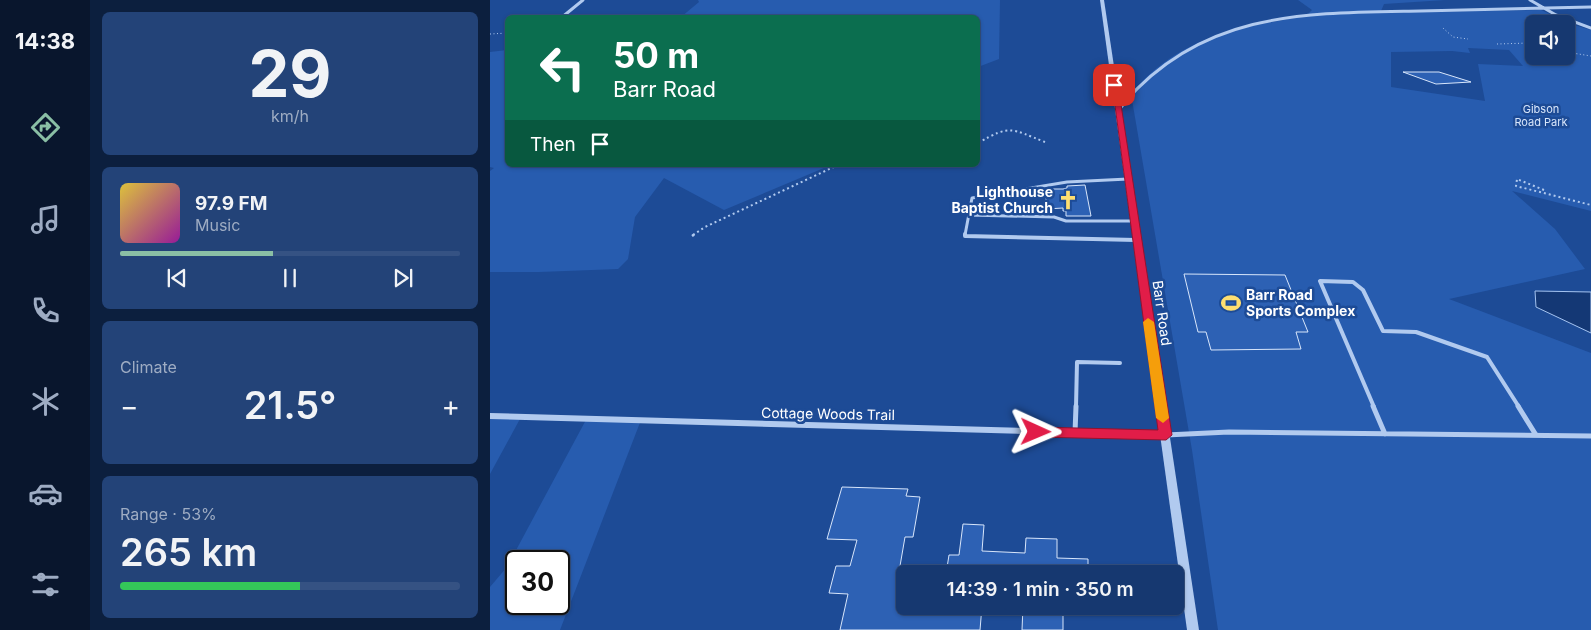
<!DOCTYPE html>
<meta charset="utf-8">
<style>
:root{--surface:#163870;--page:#234378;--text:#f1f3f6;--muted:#9eacc3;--line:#355283;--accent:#8abfa5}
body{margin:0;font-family:Inter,sans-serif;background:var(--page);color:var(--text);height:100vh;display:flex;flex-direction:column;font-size:19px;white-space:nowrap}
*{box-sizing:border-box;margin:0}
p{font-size:16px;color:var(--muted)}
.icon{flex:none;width:28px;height:28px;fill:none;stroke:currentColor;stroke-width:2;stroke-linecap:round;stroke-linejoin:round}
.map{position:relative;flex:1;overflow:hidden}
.panel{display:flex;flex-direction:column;gap:12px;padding:12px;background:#0c1f3e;width:400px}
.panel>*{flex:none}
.banner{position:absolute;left:15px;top:15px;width:475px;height:152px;border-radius:8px;box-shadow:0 1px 4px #0004,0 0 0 1px var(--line);background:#0b6e4f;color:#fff;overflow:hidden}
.fabs{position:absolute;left:1035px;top:15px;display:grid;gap:10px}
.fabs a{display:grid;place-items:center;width:50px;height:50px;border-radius:8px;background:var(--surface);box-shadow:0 1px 4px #0004,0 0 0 1px var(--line);font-size:25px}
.speed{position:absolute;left:15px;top:550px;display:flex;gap:10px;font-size:25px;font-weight:700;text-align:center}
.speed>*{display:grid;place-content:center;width:65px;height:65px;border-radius:50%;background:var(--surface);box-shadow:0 1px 4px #0004,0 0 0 1px var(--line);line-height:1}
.speed .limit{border:2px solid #111;border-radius:8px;background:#fff;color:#111}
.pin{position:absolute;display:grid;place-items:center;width:42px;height:42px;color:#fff;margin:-21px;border-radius:10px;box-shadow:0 2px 8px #0006}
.me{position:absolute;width:55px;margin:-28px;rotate:91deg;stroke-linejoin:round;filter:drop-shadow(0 0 4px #0008)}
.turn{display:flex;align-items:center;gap:18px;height:105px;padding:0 25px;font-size:22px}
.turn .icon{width:65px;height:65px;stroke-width:2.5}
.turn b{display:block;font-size:35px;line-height:42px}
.then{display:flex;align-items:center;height:48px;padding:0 25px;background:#0003;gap:10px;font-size:19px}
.big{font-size:38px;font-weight:600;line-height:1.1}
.panel .card{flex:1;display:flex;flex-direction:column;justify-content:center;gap:8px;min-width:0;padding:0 18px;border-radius:8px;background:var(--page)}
.panel .dial{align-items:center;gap:0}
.dial b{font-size:65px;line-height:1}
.song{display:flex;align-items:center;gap:15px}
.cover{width:60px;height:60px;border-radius:8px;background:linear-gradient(135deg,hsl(50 70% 55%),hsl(300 70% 35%))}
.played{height:5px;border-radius:2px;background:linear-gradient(90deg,var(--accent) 45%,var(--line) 45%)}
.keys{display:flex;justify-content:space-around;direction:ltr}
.heat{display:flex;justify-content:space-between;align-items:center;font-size:28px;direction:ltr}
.charge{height:8px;border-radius:4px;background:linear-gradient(90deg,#34c759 53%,var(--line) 0)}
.trip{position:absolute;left:406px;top:565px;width:288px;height:50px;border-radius:8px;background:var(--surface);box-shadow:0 1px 4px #0004,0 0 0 1px var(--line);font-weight:600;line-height:50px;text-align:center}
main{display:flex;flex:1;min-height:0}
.tab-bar{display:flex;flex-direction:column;width:90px;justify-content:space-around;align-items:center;background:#09162d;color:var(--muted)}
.tab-bar .icon{width:35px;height:35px}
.tab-bar .current{color:var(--accent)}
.tab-bar b{font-size:22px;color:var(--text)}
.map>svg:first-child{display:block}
.green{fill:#275caf;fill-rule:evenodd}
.water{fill:#143875;stroke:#a5c4f1}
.building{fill:#2d61b4;stroke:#d8e6fb}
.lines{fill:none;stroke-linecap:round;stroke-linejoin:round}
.path-far2{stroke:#b1caef;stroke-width:1;stroke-dasharray:1 2.5;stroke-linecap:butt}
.path-far1{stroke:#b1caef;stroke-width:2;stroke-dasharray:2 3;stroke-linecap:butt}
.path{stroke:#b1caef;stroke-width:2.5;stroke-dasharray:2.5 4;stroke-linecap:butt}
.service-far2{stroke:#b1caef;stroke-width:3}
.service-far1{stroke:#b1caef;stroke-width:4}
.service{stroke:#b1caef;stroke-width:5}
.minor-far2{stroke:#b1caef;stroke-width:3}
.minor-far1{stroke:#b1caef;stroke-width:4}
.minor{stroke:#b1caef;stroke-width:6}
.tertiary{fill:#b1caef;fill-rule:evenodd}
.route{fill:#e11d48;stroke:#92132f}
.slow{fill:#f59e0b}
.labels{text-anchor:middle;stroke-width:5;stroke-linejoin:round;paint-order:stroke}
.far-park-label{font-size:11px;fill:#d8e6fb;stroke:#1d4b96}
.poi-label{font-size:14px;font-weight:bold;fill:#fff;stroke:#1d4b96;text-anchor:end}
.street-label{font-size:14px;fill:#fff;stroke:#1d4b96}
</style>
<main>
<nav class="tab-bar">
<b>14:38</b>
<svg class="icon current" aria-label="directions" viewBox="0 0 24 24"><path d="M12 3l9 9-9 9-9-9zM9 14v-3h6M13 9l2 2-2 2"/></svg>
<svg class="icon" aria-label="music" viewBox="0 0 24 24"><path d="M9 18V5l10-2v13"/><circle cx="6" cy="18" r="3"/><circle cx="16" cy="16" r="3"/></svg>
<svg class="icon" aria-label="phone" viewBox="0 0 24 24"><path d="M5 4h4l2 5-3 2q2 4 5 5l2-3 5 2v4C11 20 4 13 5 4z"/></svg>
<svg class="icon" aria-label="climate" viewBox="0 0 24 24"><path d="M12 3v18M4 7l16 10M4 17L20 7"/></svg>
<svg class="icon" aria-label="car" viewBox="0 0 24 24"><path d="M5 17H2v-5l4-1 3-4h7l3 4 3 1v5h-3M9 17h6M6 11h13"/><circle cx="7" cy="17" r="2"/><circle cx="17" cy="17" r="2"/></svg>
<svg class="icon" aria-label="filters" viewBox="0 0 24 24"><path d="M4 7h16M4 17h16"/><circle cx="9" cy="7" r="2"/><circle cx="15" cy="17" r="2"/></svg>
</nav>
<section class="panel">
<div class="card dial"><b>29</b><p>km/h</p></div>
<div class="card">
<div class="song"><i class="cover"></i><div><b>97.9 FM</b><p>Music</p></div></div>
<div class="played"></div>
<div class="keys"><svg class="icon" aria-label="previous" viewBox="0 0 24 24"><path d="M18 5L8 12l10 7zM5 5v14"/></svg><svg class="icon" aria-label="pause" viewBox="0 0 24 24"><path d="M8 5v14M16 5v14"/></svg><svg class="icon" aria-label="next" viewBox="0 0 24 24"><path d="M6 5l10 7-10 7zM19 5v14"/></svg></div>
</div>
<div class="card"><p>Climate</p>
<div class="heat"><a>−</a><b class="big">21.5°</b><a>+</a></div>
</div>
<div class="card"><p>Range · 53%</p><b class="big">265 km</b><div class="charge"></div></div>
</section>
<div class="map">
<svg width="1101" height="630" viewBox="0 0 1101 630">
<rect width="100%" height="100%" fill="#1d4b96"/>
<path class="green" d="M 208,0 L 510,0 L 509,59 L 488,67 L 488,18 L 191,17 L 209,2 Z
M 808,0 L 955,0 L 894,4 L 891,11 L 856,13 L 1051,10 L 1084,25 L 1101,30 L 1101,211 L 1022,191 L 1065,229 L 1095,269 L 959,299 L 1101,353 L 1101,630 L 728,630 L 702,450 L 641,94 C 688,37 748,28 816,16 L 822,10 ZM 1044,24 L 1076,24 L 1076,56 L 1044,56 ZM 978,48 L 1019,50 L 1033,66 L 988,64 L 995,101 L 901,87 L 901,52 L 962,51 L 980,53 Z
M 17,50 L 18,165 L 341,165 L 234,210 L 174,178 L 145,217 L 138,259 L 128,269 L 49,272 L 0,272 L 0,171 L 4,168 L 0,167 L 0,52 Z
M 0,416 L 31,417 L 0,474 Z
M 97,418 L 151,420 L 70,630 L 0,630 L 0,587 L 17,567 ZM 26,561 L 69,561 L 69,604 L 26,604 Z"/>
<path class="water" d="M 1045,291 L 1101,292 L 1101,333 L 1046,307 Z"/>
<path class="building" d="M 913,72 L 949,72 L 981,82 L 946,84 Z
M 595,185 L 601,216 L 576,216 L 576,211 L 573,211 L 573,208 L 556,209 L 556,189 L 573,189 L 577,188 L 577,186 Z
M 694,274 L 795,275 L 818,332 L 806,332 L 811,349 L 721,350 L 716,332 L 708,332 Z
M 352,487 L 418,489 L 416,496 L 430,497 L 423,537 L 415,537 L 410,566 L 415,566 L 415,606 L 492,606 L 490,630 L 350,630 L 358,594 L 339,593 L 346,566 L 360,566 L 367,540 L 337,539 Z
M 473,524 L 494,525 L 492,551 L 535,553 L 536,538 L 567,539 L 567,558 L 598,559 L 598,574 L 456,574 L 459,555 L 469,555 Z
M 533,606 L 573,606 L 573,630 L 532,630 Z"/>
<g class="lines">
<path class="path-far2" d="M 953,28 L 963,37 L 978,39
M 0,34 L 18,33
M 1007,44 L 1039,43 L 1044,46
M 1076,52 L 1101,56"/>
<path class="path-far1" d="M 488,143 C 521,124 521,129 555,142
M 1054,190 L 1027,179 L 1026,186 L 1101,205
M 203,235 L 215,227 L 348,165"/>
<path class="path" d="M 202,236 L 205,234"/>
<path class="service-far2" d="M 479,215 L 564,217 L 576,221 L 644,221
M 475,235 L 482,198 L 577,182 L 638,179"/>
<path class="service-far1" d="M 475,234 L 475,236 L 646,240
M 586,407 L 587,362 L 630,363
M 884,407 L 830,281 L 863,282 L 873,290 L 893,331 L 926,332 L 997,357 L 1029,407"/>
<path class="service" d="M 883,406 L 895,434
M 1028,406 L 1046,435
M 585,433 L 586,406
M 676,435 L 739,432 L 1101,436"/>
<path class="minor-far2" d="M 1040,0 L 1066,15 L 1101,28
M 71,18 L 93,0
M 634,103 C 714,10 818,13 930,11 C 987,10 1044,8 1101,7"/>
<path class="minor-far1" d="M 628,110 L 635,102"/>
<path class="minor" d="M 0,416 L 675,435"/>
<path class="tertiary" d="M 610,0 L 614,0 L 709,630 L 697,630 Z"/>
</g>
<path class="route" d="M 622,83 L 628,85 L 682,435 L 676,440 L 546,437 L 540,432 L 546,427 L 668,430 Z"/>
<path class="slow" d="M 658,318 L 664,322 L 679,418 L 673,423 L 666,418 L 653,322 Z"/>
<defs>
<symbol id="church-bare" viewBox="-9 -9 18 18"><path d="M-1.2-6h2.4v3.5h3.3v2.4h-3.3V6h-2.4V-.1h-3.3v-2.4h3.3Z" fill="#fede71" stroke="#1d4b96" stroke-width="2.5" paint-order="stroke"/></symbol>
<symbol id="stadium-bare" viewBox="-9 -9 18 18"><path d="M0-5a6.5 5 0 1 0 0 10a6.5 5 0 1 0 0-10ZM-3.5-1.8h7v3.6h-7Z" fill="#fede71" stroke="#1d4b96" stroke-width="2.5" paint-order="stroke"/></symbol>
</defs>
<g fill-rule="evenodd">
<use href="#church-bare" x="564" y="186" width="28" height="28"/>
<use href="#stadium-bare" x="727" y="289" width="28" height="28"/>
</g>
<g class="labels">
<g class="far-park-label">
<text x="1051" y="113">Gibson<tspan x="1051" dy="13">Road Park</tspan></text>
</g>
<g class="poi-label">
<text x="563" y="197">Lighthouse<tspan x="563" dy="16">Baptist Church</tspan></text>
<text x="756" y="300" text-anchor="start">Barr Road<tspan x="756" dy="16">Sports Complex</tspan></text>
</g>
<g class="street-label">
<text transform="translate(672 313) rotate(82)" y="5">Barr Road</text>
<text transform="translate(338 414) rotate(1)" y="5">Cottage Woods Trail</text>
</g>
</g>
</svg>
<div class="fabs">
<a><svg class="icon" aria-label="sound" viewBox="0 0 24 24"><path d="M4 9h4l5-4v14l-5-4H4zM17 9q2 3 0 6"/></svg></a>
</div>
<div class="speed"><div class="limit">30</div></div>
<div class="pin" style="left:624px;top:85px;background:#d93025"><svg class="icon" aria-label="arrive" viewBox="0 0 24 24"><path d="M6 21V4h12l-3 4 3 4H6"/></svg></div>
<svg class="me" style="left:546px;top:432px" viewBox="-20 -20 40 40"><path d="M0-17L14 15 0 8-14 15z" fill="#e11d48" stroke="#fff" stroke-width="4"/></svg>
<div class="trip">14:39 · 1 min · 350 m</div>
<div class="banner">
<div class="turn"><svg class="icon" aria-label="left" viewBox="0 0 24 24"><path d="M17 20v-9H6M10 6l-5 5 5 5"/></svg><div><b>50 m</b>Barr Road</div></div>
<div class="then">Then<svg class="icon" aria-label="arrive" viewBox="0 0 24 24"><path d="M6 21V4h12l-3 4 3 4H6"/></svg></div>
</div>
</div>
</main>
